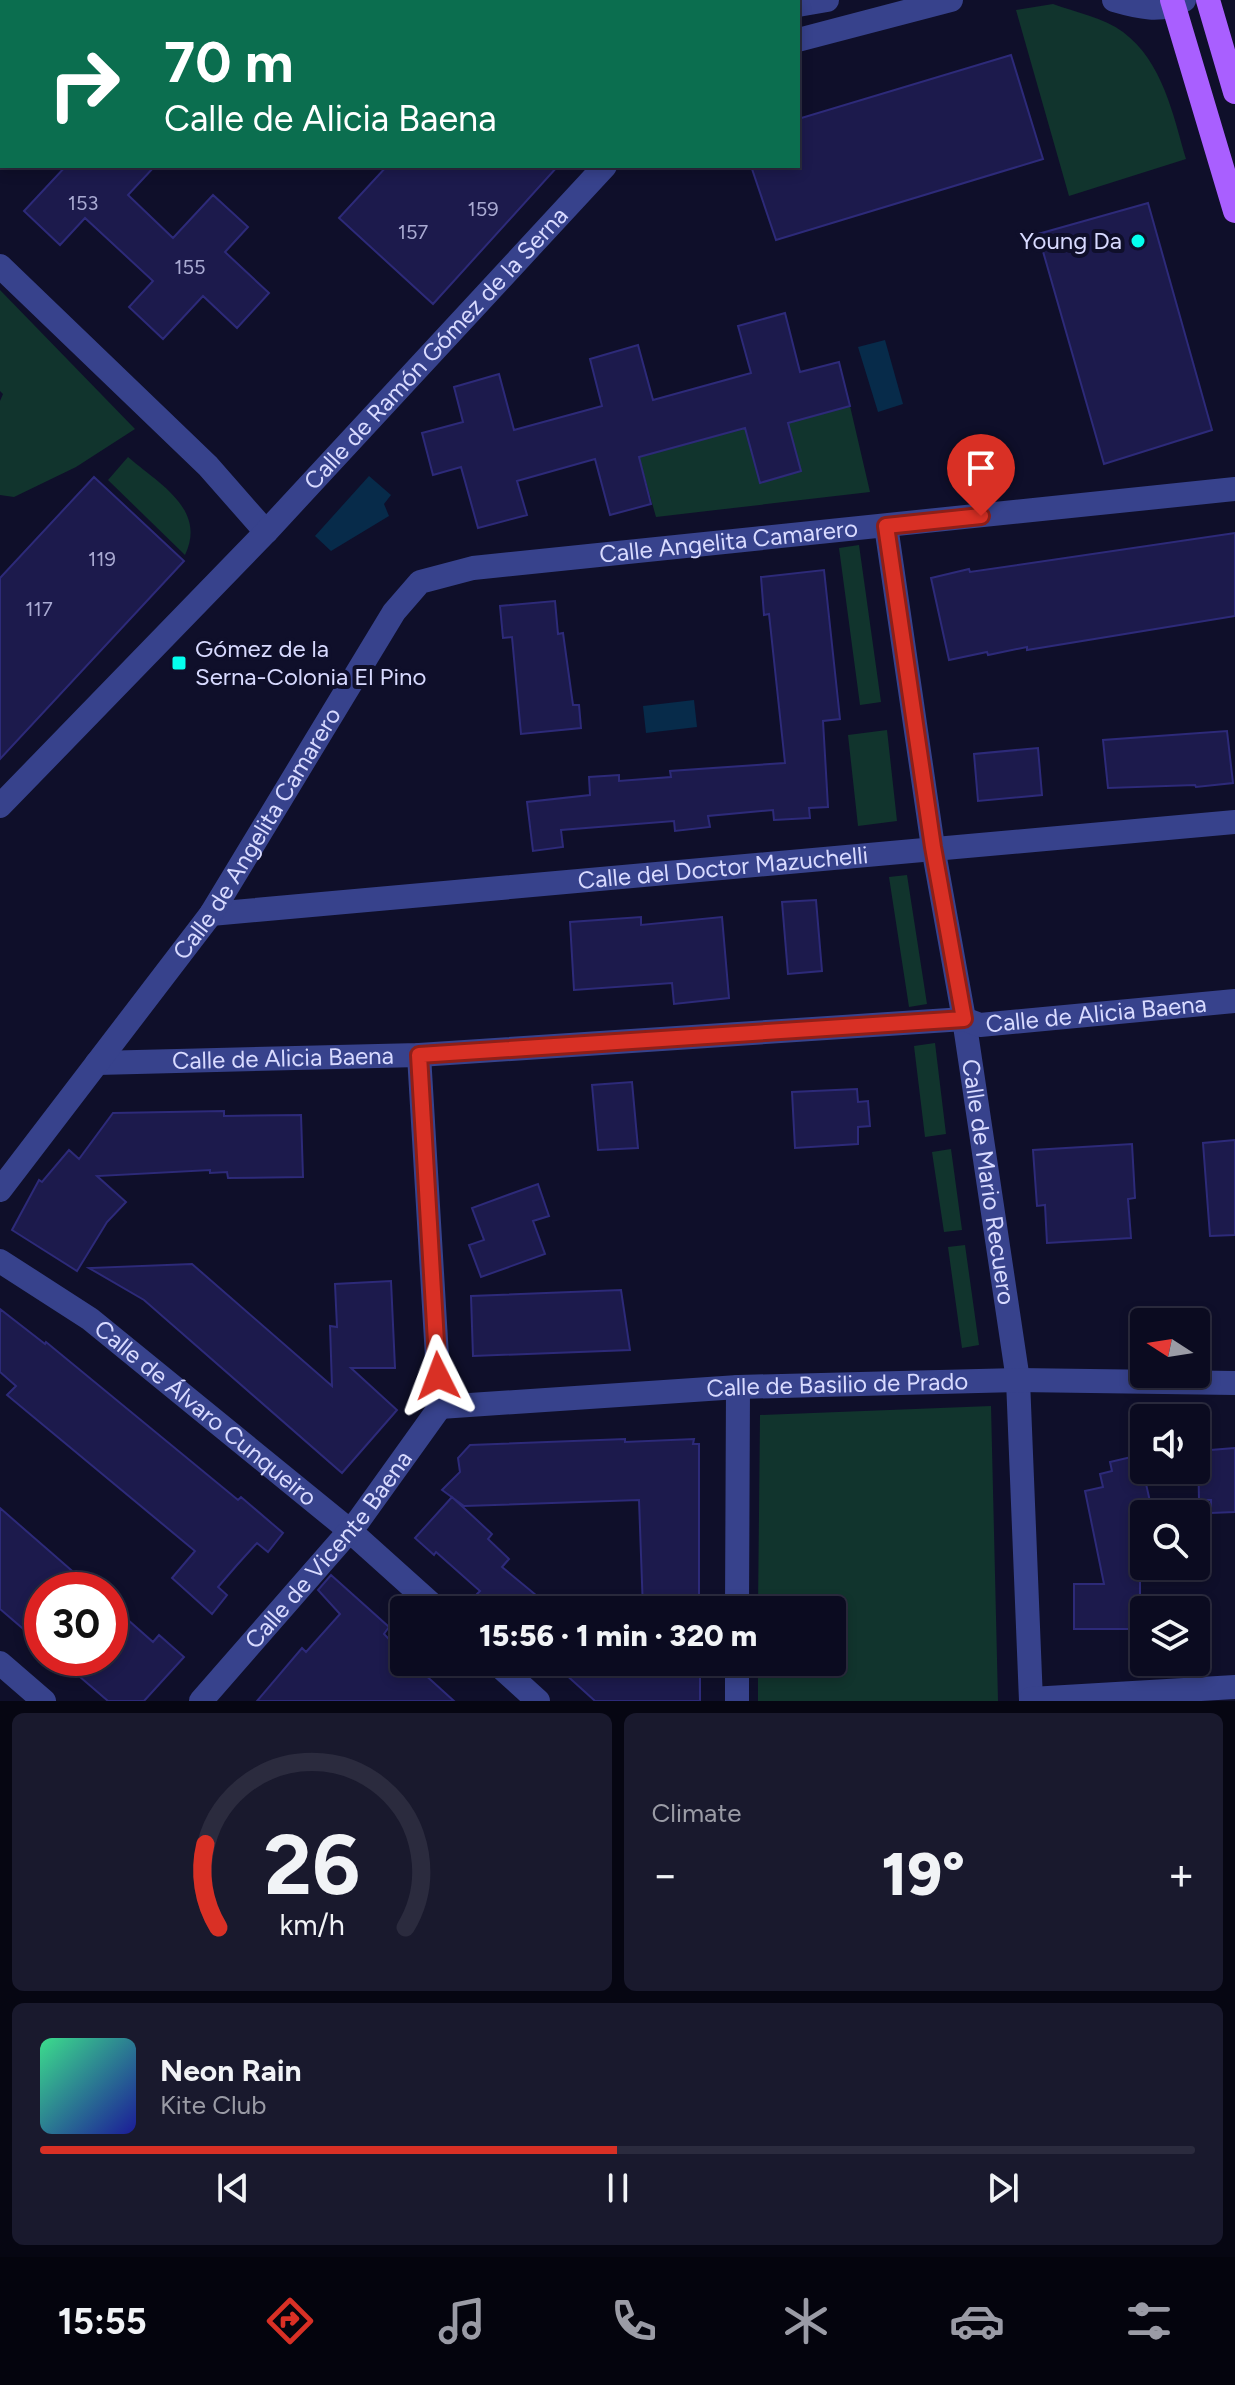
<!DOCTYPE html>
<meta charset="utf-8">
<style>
:root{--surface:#0b0b20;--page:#19192d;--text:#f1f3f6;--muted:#9a9ba5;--line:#2b2b3e;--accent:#d93025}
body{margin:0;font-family:Figtree,sans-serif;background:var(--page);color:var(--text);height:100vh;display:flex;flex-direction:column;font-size:30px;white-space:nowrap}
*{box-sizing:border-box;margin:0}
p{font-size:26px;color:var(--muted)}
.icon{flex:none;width:44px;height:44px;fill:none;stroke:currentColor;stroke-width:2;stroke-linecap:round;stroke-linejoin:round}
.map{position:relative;height:1701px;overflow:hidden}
.drawer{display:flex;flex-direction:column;gap:12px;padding:12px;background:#060612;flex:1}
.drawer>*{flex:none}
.guide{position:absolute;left:0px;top:0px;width:800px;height:168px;box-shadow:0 4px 12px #0003,0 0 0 2px var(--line);background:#0b6e4f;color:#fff;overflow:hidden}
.needle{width:52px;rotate:282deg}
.fabs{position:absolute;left:1130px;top:1308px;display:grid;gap:16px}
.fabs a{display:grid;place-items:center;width:80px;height:80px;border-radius:8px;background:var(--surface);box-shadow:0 4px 12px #0003,0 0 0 2px var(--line);font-size:40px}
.speed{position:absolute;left:24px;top:1572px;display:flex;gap:16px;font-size:40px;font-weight:700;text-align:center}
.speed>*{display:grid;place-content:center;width:104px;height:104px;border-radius:50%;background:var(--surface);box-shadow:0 4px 12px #0003,0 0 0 2px var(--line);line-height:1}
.speed .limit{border:12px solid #d22;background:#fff;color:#111}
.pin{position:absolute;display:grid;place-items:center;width:68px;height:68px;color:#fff;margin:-82px -34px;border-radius:50% 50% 50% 0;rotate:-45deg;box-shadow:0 0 8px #0007}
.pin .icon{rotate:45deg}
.me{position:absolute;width:88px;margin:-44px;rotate:357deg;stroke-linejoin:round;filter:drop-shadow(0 0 6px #0008)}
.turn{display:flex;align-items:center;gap:28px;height:168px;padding:0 32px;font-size:36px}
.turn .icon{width:104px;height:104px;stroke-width:2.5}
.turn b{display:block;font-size:56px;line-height:68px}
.big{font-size:60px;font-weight:800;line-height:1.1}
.drawer .card{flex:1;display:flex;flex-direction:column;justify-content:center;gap:12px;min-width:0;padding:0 28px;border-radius:12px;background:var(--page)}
.drawer .dial{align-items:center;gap:0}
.dial svg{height:208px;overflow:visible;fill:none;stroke:var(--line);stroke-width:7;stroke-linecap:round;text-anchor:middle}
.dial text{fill:var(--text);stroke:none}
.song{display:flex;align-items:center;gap:24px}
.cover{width:96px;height:96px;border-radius:12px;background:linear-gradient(135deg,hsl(150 70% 55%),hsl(240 70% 35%))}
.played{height:8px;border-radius:4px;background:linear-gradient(90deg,var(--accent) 50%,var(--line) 50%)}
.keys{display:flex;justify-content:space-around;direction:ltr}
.heat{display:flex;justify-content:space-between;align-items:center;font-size:44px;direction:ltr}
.drawer .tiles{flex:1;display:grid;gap:12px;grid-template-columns:1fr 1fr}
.card:last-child{grid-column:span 2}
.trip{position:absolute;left:390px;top:1596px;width:456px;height:80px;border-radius:8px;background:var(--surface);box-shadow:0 4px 12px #0003,0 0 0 2px var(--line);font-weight:800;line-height:80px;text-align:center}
.menu{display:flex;height:128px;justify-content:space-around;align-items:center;background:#04040d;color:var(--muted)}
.menu .icon{width:56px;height:56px}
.menu .on{color:var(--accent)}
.menu b{font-size:36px;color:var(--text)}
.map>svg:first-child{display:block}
.green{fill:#11342d}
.water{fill:#072b4a}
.building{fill:#1c1a4c;stroke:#2d2a79;stroke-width:2}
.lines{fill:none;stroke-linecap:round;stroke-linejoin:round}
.minor{stroke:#37428c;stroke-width:24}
.major{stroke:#a95fff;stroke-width:24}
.route-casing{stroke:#8d1f18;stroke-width:20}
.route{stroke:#d93025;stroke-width:14}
.poi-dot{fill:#04ffef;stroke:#0f0f2a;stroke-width:3}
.labels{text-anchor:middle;stroke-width:8;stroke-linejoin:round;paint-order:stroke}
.number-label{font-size:20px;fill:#a9aad2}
.poi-label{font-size:24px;fill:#d8daff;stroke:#0f0f2a;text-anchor:end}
.street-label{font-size:24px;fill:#d8daff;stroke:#0f0f2a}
</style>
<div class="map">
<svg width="1235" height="1701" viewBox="0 0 1235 1701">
<rect width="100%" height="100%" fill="#0f0f2a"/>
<path class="green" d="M 497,0 L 625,0 L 626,2 L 498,2 Z
M 1053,4 C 1075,12 1104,18 1123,32 C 1163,62 1173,115 1186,159 L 1069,196 L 1016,10 Z
M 0,290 L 135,429 L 76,467 L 14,497 L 0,495 L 0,401 L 3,394 L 0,391 Z
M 850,406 L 870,492 L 656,517 L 639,457 L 745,428 L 760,483 L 788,423 Z
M 128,457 C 159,484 207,509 185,555 L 108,480 Z
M 859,545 L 881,702 L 860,705 L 839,548 Z
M 887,730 L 897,821 L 858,826 L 848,735 Z
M 907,875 L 927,1004 L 909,1007 L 889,877 Z
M 935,1043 L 946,1134 L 925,1137 L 914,1046 Z
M 951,1149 L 962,1230 L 944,1232 L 932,1152 Z
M 965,1245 L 979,1345 L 962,1348 L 948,1247 Z
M 991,1406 L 998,1701 L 758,1701 L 758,1662 L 832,1662 L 832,1610 L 758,1610 L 760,1415 Z"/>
<path class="water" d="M 885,340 L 903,404 L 878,412 L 858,347 Z
M 369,476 L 391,495 L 384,504 L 389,516 L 331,551 L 315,536 Z
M 694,700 L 697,727 L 646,733 L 643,706 Z"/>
<path class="building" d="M 1011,55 L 1043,159 L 776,240 L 751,166 L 798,166 L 798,119 Z
M 66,166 L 155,166 L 128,195 L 173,238 L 213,195 L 248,227 L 225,252 L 269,293 L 237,328 L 203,296 L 163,339 L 129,307 L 153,281 L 85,218 L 60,245 L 24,211 Z
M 387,166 L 558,166 L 433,304 L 339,218 Z
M 1148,203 L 1212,430 L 1104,464 L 1038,234 Z
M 785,313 L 800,372 L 839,362 L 850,406 L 788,423 L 801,471 L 760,483 L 745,428 L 639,457 L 651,504 L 610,515 L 595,459 L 517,481 L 527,515 L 478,528 L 461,467 L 433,475 L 422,433 L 463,422 L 454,387 L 499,374 L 514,430 L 602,406 L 590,359 L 638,345 L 653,400 L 751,373 L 738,326 Z
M 94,477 L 184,561 L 0,759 L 0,578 Z
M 1235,533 L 1235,616 L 1027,650 L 1027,647 L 988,655 L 987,652 L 949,660 L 931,578 L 969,569 L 970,572 Z
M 824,570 L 840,719 L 823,721 L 828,807 L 809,808 L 810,818 L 774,820 L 773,810 L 708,816 L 710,827 L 675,831 L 674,821 L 561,830 L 563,847 L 533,851 L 527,802 L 590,795 L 589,777 L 619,775 L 619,781 L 671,777 L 670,771 L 785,763 L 769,614 L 764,615 L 761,577 Z
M 555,601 L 558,634 L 563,633 L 573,705 L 579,705 L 581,728 L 521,734 L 512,637 L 503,638 L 500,606 Z
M 1227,731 L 1233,783 L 1196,787 L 1195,785 L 1108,788 L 1103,740 Z
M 1038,748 L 1042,795 L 978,801 L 974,754 Z
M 816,900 L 822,971 L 788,974 L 782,902 Z
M 641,917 L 641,925 L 722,917 L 729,998 L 674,1004 L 672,983 L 574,990 L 570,922 Z
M 632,1082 L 638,1148 L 598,1150 L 592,1085 Z
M 857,1089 L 858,1102 L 868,1101 L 870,1126 L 858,1127 L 858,1144 L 795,1148 L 792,1092 Z
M 224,1111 L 224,1116 L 301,1115 L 303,1177 L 228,1178 L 227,1172 L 210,1173 L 210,1170 L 97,1176 L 126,1202 L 107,1222 L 77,1271 L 12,1230 L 39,1180 L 42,1182 L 69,1150 L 79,1159 L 113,1113 Z
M 1235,1140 L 1235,1235 L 1210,1236 L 1203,1143 Z
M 1132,1144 L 1135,1198 L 1128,1199 L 1131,1238 L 1047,1243 L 1045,1205 L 1037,1206 L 1033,1150 Z
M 538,1184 L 549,1216 L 533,1221 L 545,1254 L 481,1277 L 469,1245 L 484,1240 L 472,1208 Z
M 192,1264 L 332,1386 L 330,1326 L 337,1327 L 335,1284 L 391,1281 L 395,1368 L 351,1368 L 397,1410 L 342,1473 L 144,1300 L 89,1268 Z
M 621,1290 L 630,1350 L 473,1356 L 471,1296 Z
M 0,1309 L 45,1344 L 46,1342 L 238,1500 L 241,1497 L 283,1533 L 268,1552 L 257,1543 L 237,1565 L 218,1587 L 227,1595 L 212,1614 L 172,1578 L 195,1551 L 7,1395 L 16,1386 L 0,1372 Z
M 625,1439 L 625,1442 L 694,1439 L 693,1444 L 699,1444 L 699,1610 L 643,1610 L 639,1500 L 464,1506 L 442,1490 L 460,1472 L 458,1458 L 470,1445 Z
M 1235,1448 L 1235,1512 L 1211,1513 L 1211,1500 L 1199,1500 L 1198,1451 Z
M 1144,1454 L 1144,1475 L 1151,1506 L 1137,1509 L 1144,1541 L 1144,1546 L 1140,1547 L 1140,1629 L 1074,1629 L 1074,1584 L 1104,1584 L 1085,1491 L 1103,1487 L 1100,1474 L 1112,1471 L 1110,1462 Z
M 452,1497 L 492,1534 L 488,1539 L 509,1559 L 502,1567 L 554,1610 L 495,1610 L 477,1594 L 480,1591 L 436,1552 L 434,1555 L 415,1538 Z
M 0,1508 L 94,1590 L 42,1590 L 42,1645 L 0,1609 Z
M 331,1575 L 389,1627 L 384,1634 L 404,1655 L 404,1662 L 411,1662 L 454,1701 L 257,1701 L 302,1648 L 306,1652 L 340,1614 L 318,1590 Z
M 110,1604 L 153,1642 L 159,1635 L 184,1657 L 144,1701 L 108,1701 L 58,1658 L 110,1658 Z
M 552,1662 L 611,1662 L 617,1667 L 643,1666 L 647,1662 L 696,1662 L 696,1665 L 700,1664 L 700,1701 L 595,1701 Z"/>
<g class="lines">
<g class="minor">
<path d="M 655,0 L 656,2"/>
<path d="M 749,0 L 756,2"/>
<path d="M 1114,0 C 1138,7 1161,13 1184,0"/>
<path d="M 682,2 L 684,0"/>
<path d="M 798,5 L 827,0"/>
<path d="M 798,40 L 951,0"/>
<path d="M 0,266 L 208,466 L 266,532"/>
<path id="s1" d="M 886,526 L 933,847 L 964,1019 L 1018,1380 L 1031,1701"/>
<path id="s2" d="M 0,806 L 266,532 L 605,166"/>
<path id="s3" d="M 211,914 L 1235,822"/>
<path id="s4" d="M 97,1063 L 419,1055 L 964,1019 L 980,1025 L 1235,1001"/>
<path id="s5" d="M 0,1190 L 211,914 L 394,612 L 420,582 L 473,568 L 1235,489"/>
<path id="s6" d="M 0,1261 L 90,1319 L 349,1530 L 438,1610"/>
<path id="s7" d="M 440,1407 L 738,1387 L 1018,1380 L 1235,1383"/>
<path d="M 737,1610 L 738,1387"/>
<path d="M 495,1662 L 538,1701"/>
<path d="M 0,1663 L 44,1701"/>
<path d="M 1031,1699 L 1235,1687"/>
<path id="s8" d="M 201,1701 L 359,1520 L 440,1407 L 419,1055"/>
<path d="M 737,1701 L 737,1662"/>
</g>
<path class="major" d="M 1172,0 L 1235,211
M 1208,0 L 1235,92"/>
</g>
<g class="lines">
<defs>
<path id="route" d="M 438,1376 L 419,1055 L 964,1019 L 933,847 L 886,526 L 981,516"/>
</defs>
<use href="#route" class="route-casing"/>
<use href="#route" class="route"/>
</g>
<g class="poi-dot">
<circle cx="1138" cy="241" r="8"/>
<rect x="171" y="655" width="16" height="16" rx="4"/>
</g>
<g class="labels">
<g class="number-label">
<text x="83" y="210">153</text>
<text x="483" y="216">159</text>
<text x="413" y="239">157</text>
<text x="190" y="274">155</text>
<text x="102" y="566">119</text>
<text x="39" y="616">117</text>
</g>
<g class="poi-label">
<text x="1122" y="249">Young Da</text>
<text x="195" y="657" text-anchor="start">Gómez de la<tspan x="195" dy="28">Serna-Colonia El Pino</tspan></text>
</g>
<g class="street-label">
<text dy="8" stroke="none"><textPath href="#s2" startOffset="632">Calle de Ramón Gómez de la Serna</textPath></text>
<text dy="8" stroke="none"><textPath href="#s5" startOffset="1052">Calle Angelita Camarero</textPath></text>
<text dy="8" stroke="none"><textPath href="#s5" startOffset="440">Calle de Angelita Camarero</textPath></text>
<text dy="8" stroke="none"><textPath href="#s3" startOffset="514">Calle del Doctor Mazuchelli</textPath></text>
<text dy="8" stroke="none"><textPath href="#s4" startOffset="1002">Calle de Alicia Baena</textPath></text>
<text dy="8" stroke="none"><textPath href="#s4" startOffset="186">Calle de Alicia Baena</textPath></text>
<text dy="8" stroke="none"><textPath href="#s1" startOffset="664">Calle de Mario Recuero</textPath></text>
<text dy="8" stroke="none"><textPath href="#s7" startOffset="398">Calle de Basilio de Prado</textPath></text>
<text dy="8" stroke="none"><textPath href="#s6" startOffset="256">Calle de Álvaro Cunqueiro</textPath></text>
<text dy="8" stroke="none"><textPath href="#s8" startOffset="198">Calle de Vicente Baena</textPath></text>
</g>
</g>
</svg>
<div class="fabs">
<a><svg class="needle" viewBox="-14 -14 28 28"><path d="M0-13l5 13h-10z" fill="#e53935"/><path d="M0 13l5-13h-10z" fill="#9a9ba5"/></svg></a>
<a><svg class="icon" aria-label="sound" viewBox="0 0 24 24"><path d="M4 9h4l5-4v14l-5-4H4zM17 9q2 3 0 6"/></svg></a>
<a><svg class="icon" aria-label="search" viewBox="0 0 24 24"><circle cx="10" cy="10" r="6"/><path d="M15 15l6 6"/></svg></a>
<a><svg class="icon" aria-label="layers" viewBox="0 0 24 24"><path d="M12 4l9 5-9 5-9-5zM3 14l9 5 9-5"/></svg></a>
</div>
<div class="speed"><div class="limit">30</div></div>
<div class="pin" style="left:981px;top:516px;background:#d93025"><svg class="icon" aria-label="arrive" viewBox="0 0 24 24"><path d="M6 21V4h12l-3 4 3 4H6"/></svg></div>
<svg class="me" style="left:438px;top:1376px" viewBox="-20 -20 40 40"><path d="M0-17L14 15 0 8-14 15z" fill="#d93025" stroke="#fff" stroke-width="4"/></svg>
<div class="trip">15:56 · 1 min · 320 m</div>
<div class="guide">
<div class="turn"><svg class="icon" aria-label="right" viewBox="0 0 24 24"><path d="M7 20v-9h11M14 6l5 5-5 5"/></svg><div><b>70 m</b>Calle de Alicia Baena</div></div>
</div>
</div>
<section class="drawer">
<div class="tiles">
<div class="card dial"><svg viewBox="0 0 100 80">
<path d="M14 69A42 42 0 1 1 86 69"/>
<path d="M14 69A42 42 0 0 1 9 37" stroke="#d93025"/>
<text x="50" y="56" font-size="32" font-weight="700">26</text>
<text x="50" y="72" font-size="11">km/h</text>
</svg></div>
<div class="card"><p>Climate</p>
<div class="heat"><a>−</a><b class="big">19°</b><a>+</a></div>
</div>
<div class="card">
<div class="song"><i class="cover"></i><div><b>Neon Rain</b><p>Kite Club</p></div></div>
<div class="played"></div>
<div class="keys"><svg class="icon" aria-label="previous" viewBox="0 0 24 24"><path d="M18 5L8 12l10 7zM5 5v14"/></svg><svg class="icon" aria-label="pause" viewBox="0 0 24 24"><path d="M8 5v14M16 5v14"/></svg><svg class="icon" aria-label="next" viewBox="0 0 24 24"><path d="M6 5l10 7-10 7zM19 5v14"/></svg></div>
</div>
</div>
</section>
<nav class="menu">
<b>15:55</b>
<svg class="icon on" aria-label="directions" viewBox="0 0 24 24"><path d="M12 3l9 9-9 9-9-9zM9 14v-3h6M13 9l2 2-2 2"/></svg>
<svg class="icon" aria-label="music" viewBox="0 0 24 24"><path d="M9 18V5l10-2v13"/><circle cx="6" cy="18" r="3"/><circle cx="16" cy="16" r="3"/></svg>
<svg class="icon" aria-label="phone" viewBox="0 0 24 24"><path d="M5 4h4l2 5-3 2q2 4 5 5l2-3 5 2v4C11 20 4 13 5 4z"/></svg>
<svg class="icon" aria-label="climate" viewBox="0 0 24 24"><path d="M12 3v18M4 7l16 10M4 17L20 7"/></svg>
<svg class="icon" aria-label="car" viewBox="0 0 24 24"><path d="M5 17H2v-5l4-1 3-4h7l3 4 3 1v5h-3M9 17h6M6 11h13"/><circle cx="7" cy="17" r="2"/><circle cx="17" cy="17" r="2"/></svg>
<svg class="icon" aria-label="filters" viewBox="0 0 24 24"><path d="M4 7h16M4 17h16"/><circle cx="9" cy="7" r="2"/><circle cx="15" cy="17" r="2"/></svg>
</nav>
